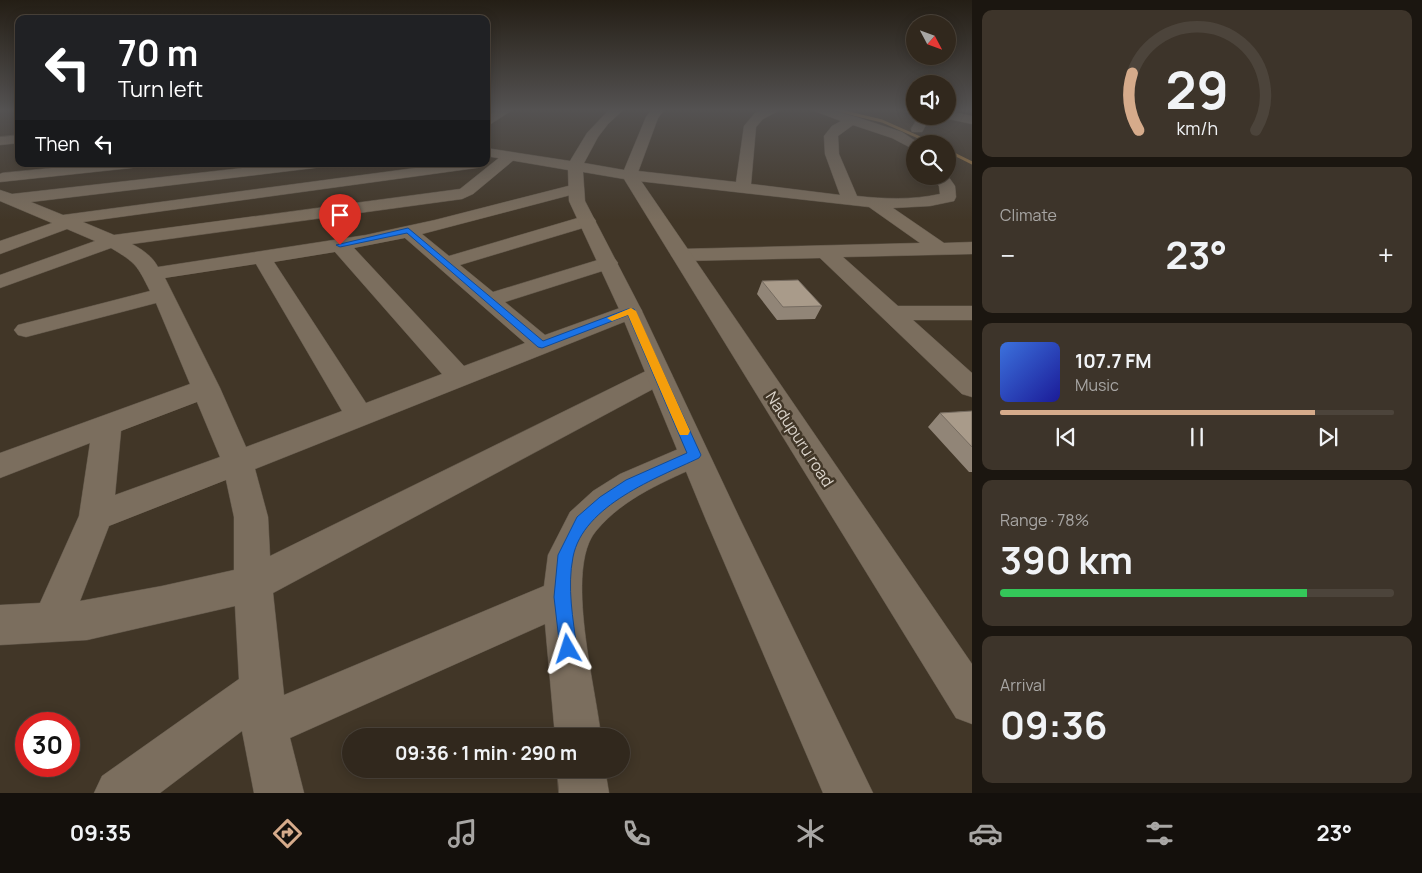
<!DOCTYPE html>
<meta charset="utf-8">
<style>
:root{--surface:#31281d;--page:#3d342a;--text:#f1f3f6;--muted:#a8a6a4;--line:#4c443b;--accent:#d6ab8b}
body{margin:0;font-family:Manrope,sans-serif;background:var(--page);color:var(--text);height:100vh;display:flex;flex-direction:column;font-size:19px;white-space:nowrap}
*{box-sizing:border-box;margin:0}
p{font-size:16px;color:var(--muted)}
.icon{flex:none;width:28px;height:28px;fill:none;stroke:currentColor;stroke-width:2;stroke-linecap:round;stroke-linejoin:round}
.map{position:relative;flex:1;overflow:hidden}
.panel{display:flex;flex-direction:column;gap:10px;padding:10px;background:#1b1610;width:450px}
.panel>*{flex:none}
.hud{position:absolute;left:15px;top:15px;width:475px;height:152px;border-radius:10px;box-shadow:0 2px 12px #0003,0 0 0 1px var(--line);background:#202124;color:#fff;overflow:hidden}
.needle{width:32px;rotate:131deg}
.controls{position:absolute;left:906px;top:15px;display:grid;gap:10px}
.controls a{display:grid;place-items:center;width:50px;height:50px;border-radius:50%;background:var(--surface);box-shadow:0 2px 12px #0003,0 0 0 1px var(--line);font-size:25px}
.speed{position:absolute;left:15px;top:712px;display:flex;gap:10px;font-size:25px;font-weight:700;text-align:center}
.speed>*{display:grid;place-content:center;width:65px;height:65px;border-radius:50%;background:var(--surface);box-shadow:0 2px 12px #0003,0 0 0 1px var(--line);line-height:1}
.speed .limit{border:8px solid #d22;background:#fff;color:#111}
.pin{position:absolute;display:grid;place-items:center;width:42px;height:42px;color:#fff;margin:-51px -21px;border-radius:50% 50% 50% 0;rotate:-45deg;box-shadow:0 0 5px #0007}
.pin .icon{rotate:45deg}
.me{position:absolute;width:55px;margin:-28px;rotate:354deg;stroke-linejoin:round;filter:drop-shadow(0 0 4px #0008)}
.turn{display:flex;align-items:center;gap:18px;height:105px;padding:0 20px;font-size:22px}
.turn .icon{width:65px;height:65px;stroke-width:2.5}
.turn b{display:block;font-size:35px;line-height:42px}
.then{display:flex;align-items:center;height:48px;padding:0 20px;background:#0003;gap:10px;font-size:19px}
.big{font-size:38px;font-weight:700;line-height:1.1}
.panel .widget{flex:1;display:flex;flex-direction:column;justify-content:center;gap:8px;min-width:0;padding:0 18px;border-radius:10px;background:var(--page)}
.panel .dial{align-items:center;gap:0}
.dial svg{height:130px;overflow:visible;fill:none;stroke:var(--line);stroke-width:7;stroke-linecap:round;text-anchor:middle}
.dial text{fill:var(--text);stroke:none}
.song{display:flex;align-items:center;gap:15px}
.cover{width:60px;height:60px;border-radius:8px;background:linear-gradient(135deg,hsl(220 70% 55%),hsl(240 70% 35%))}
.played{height:5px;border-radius:2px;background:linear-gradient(90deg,var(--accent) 80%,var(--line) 80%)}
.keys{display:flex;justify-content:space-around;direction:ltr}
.heat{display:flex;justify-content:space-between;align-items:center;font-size:28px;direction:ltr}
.charge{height:8px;border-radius:4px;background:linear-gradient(90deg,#34c759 78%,var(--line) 0)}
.trip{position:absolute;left:342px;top:728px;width:288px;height:50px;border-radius:25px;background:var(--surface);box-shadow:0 2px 12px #0003,0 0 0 1px var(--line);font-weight:700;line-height:50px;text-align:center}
.menu{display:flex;height:80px;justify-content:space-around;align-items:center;background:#14100c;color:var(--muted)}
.menu .icon{width:35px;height:35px}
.menu .on{color:var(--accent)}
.menu b{font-size:22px;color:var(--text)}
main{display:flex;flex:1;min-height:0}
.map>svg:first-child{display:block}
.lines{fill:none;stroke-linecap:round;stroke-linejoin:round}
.stream{stroke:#9f7740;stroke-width:3}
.minor-casing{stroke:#5e5447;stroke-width:1}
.tertiary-casing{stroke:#5e5447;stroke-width:1}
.minor{fill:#7b6e5e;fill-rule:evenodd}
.tertiary{fill:#7b6e5e;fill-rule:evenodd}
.wall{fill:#918577}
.building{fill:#a99b8a;stroke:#766c61}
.route{fill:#1a73e8;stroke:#114b97}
.slow{fill:#f59e0b}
.labels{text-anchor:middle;stroke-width:5;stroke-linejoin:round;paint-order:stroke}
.street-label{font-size:16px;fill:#dbd4cb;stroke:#413627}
</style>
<main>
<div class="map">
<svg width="972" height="793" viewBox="0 0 972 793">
<rect width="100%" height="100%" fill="#413627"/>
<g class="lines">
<path class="stream" d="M 832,109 L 882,121 L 934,144
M 948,151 L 972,163"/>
<defs>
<path id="minor" d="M 499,109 L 514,109 L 486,127 L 486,117 Z
M 765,109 L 782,109 L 763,119 L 756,127 L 751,184 L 840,195 L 825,154 L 824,136 L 832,126 L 841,121 L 809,109 L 828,109 L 856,117 L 902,132 L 920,144 L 915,144 L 915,150 L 892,138 L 853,125 L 838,136 L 839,154 L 857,196 C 884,199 913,200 940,194 L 939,186 L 932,176 L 948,176 L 955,186 L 956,197 L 954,201 L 930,206 L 893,208 L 944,243 L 972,242 L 972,254 L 843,257 L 898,306 L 972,306 L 972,320 L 913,320 L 972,373 L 972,397 L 962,394 L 820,258 L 681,261 L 674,259 L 671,255 L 674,251 L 681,249 L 920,243 L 869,207 L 629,180 L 624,178 L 621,175 L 624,172 L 629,170 L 736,182 L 744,126 L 755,113 Z
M 948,111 L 972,116 L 972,124 L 944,118 L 943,116 L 948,116 Z
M 919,116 L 931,116 L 922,132 L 912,132 L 911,129 Z
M 19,135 L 19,143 L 0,145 L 0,137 Z
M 510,152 L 515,153 L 517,156 L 515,159 L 473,194 L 462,199 L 132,244 C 143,250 152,256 158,267 L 366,235 L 435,220 L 576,184 L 582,186 L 584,189 L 582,192 L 422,234 L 449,256 L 581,217 L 587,216 L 593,217 L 596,221 L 593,225 L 460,265 L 493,292 L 601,259 L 608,257 L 615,259 L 618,263 L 615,267 L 505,302 L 545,335 L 631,304 L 639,306 L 642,311 L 639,316 L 255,469 L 268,517 L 270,556 L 650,369 L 659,366 L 668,369 L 672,375 L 668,381 L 273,593 L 284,695 L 544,586 L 548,555 L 570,512 L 593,491 L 620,474 L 683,447 L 694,443 L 705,447 L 709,455 L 705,463 C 666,481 624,497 596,531 C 564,569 596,688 601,736 L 555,736 L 545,624 L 290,738 L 304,793 L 254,793 L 242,731 L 160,793 L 94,793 L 102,776 L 239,679 L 235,606 L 87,640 L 0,645 L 0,605 L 40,603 L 79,516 L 90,443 L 0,478 L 0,453 L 190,384 L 156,303 L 26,337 L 18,335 L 14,330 L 18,325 L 150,291 C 137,265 136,263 111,248 L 0,288 L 0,275 L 95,241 L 67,229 L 0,254 L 0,241 L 52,223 L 0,201 L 0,190 L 12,194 L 278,164 L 321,164 L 319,167 L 314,168 L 31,202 L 63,215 L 445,164 L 483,164 L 481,167 L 476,168 L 83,222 L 114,235 L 460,189 L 505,153 ZM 405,238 L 525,343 L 464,366 L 354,248 ZM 335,252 L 442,374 L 366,403 L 274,262 ZM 256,264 L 342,411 L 246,447 L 220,388 L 165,278 ZM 197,402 L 220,457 L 115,495 L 121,431 ZM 226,480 L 234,517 L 234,570 L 162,586 L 80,601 L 109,526 Z
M 92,164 L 138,164 L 136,167 L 131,168 L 0,182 L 0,174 L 2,173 Z
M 557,769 L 605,769 L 609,793 L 559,793 Z"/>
<path id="tertiary" d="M 610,109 L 624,109 L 608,124 L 598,137 L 584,163 L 624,170 L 646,117 L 652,109 L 665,109 L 658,118 L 637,175 L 972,664 L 972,724 L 956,718 L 624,179 L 583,172 L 585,201 L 642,311 L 740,519 L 873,793 L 823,793 L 706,520 L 620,311 L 569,201 L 568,170 L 486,156 L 486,148 L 570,161 L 587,133 Z"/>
</defs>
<use href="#minor" class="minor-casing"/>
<use href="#tertiary" class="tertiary-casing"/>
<use href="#minor" class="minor"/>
<use href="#tertiary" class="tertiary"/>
</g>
<path class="wall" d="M 762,281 L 822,306 L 815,319 L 777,320 L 757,294 Z
M 972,411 L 972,472 L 969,472 L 928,427 L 940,413 Z"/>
<path class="building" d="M 798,280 L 822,306 L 783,307 L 762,281 Z
M 972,411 L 972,447 L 940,413 Z"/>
<linearGradient id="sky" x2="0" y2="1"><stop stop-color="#241e15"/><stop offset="0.5" stop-color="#545252"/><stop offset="1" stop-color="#545252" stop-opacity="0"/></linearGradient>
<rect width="972" height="220" fill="url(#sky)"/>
<path class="route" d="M 408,228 L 543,341 L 628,309 L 634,309 L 701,455 L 699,458 C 657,478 583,505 573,557 C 567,587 573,619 577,649 L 574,655 L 568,658 L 562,655 L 560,649 L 554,597 L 558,555 L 577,517 L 600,497 L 626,480 L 687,453 L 628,315 L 542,348 L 538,347 L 407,233 L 340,247 L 336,245 Z"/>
<path class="slow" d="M 631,308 L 636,311 L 690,431 L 688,435 L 680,435 L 678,431 L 628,315 L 612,321 L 607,318 Z"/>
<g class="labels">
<g class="street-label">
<text transform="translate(800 439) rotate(57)" y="6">Nadupuru road</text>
</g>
</g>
</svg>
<div class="controls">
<a><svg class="needle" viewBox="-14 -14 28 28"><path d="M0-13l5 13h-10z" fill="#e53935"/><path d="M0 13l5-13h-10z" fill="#a8a6a4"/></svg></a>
<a><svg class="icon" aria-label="sound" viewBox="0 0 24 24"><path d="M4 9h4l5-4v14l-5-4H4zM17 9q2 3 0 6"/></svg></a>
<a><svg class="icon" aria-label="search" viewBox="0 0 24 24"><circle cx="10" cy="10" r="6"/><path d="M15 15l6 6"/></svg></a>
</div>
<div class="speed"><div class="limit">30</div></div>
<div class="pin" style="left:340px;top:245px;background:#d93025"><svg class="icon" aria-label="arrive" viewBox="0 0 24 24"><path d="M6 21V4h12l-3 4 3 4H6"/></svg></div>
<svg class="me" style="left:568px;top:649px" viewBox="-20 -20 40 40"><path d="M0-17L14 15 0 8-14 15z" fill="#1a73e8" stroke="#fff" stroke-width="4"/></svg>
<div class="trip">09:36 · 1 min · 290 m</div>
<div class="hud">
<div class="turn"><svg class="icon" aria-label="left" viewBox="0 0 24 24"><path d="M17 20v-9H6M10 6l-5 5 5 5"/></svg><div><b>70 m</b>Turn left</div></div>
<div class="then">Then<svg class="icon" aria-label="left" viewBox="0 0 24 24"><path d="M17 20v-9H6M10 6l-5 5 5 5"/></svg></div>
</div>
</div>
<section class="panel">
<div class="widget dial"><svg viewBox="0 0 100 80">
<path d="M14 69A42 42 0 1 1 86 69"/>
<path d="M14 69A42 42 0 0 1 10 34" stroke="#d6ab8b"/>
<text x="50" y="56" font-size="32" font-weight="700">29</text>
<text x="50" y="72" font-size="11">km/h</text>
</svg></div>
<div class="widget"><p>Climate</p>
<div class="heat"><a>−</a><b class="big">23°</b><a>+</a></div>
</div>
<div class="widget">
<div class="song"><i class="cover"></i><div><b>107.7 FM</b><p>Music</p></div></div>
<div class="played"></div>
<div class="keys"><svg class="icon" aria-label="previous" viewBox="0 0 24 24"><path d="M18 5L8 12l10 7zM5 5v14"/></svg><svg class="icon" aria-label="pause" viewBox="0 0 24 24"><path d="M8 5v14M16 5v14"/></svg><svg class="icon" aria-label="next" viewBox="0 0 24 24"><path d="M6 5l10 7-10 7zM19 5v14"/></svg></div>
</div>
<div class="widget"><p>Range · 78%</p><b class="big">390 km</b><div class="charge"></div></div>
<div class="widget"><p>Arrival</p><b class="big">09:36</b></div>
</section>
</main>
<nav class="menu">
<b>09:35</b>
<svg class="icon on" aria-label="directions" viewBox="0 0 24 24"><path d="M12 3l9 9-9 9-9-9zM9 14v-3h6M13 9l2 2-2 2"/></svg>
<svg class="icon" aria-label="music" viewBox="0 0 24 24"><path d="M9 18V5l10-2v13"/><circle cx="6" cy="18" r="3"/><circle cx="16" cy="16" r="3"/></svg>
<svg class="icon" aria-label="phone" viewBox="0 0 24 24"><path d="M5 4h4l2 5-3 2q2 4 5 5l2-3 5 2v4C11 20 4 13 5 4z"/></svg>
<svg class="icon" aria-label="climate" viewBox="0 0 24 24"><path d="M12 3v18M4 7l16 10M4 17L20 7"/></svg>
<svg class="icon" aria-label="car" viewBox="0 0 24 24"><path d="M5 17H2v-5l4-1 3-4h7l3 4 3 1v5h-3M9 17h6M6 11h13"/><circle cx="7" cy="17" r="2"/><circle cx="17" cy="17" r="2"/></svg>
<svg class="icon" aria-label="filters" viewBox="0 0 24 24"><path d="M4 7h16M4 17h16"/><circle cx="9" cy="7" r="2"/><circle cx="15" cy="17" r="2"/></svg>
<b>23°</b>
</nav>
